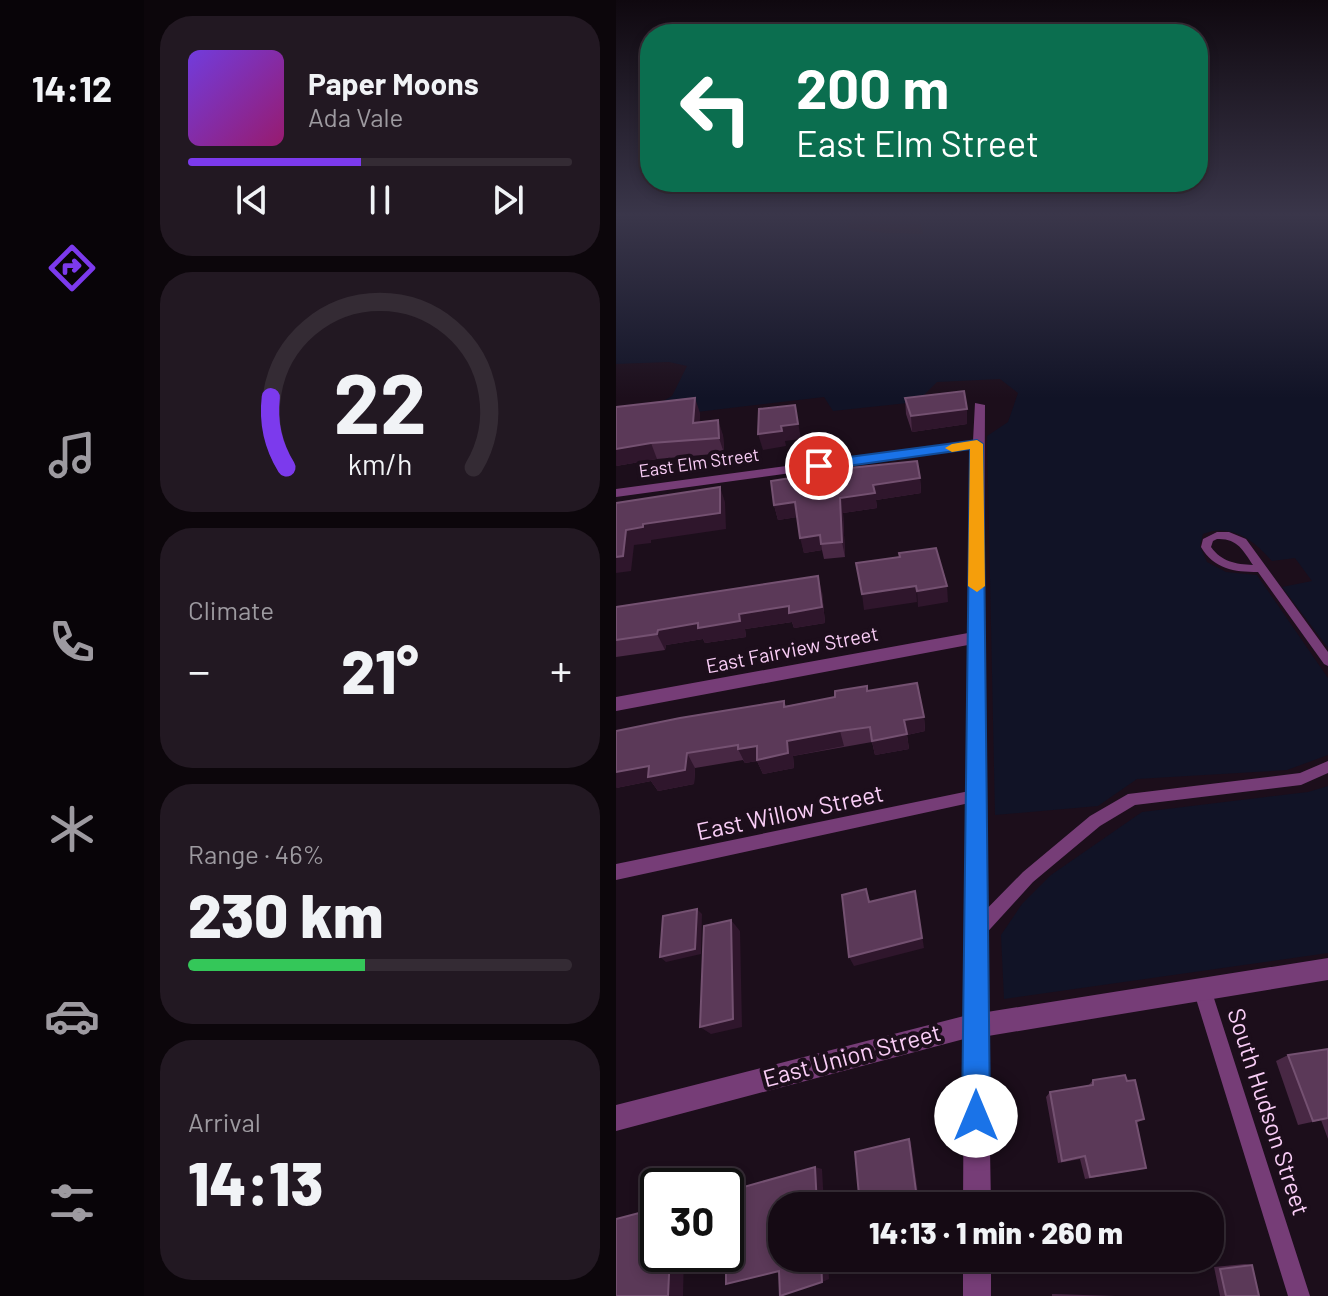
<!DOCTYPE html>
<meta charset="utf-8">
<style>
:root{--surface:#150a14;--page:#221822;--text:#f1f3f6;--muted:#9d9aa0;--line:#342b34;--accent:#7c3aed}
body{margin:0;font-family:Barlow,sans-serif;background:var(--page);color:var(--text);height:100vh;display:flex;flex-direction:column;font-size:30px;white-space:nowrap}
*{box-sizing:border-box;margin:0}
p{font-size:26px;color:var(--muted)}
.icon{flex:none;width:44px;height:44px;fill:none;stroke:currentColor;stroke-width:2;stroke-linecap:round;stroke-linejoin:round}
.map{position:relative;flex:1;overflow:hidden}
.drawer{display:flex;flex-direction:column;gap:16px;padding:16px;background:#0c060b;width:472px}
.drawer>*{flex:none}
.banner{position:absolute;left:24px;top:24px;width:568px;height:168px;border-radius:32px;box-shadow:0 4px 12px #0003,0 0 0 2px var(--line);background:#0b6e4f;color:#fff;overflow:hidden}
.speed{position:absolute;left:24px;top:1168px;display:flex;gap:16px;font-size:40px;font-weight:700;text-align:center}
.speed>*{display:grid;place-content:center;width:104px;height:104px;border-radius:50%;background:var(--surface);box-shadow:0 4px 12px #0003,0 0 0 2px var(--line);line-height:1}
.speed .limit{border:4px solid #111;border-radius:12px;background:#fff;color:#111}
.pin{position:absolute;display:grid;place-items:center;width:68px;height:68px;color:#fff;margin:-34px;border:4px solid #fff;border-radius:50%;box-shadow:0 2px 8px #0007}
.me{position:absolute;width:88px;margin:-44px;rotate:0deg;stroke-linejoin:round;filter:drop-shadow(0 0 6px #0008)}
.turn{display:flex;align-items:center;gap:28px;height:168px;padding:0 24px;font-size:36px}
.turn .icon{width:104px;height:104px;stroke-width:2.5}
.turn b{display:block;font-size:56px;line-height:68px}
.big{font-size:60px;font-weight:800;line-height:1.1}
.drawer .tile{flex:1;display:flex;flex-direction:column;justify-content:center;gap:12px;min-width:0;padding:0 28px;border-radius:32px;background:var(--page)}
.drawer .dial{align-items:center;gap:0}
.dial svg{height:208px;overflow:visible;fill:none;stroke:var(--line);stroke-width:7;stroke-linecap:round;text-anchor:middle}
.dial text{fill:var(--text);stroke:none}
.song{display:flex;align-items:center;gap:24px}
.cover{width:96px;height:96px;border-radius:12px;background:linear-gradient(135deg,hsl(260 70% 55%),hsl(320 70% 35%))}
.played{height:8px;border-radius:4px;background:linear-gradient(90deg,var(--accent) 45%,var(--line) 45%)}
.keys{display:flex;justify-content:space-around;direction:ltr}
.heat{display:flex;justify-content:space-between;align-items:center;font-size:44px;direction:ltr}
.charge{height:12px;border-radius:6px;background:linear-gradient(90deg,#34c759 46%,var(--line) 0)}
.trip{position:absolute;left:152px;top:1192px;width:456px;height:80px;border-radius:32px;background:var(--surface);box-shadow:0 4px 12px #0003,0 0 0 2px var(--line);font-weight:800;line-height:80px;text-align:center}
main{display:flex;flex:1;min-height:0}
.tabs{display:flex;flex-direction:column;width:144px;justify-content:space-around;align-items:center;background:#080408;color:var(--muted)}
.tabs .icon{width:56px;height:56px}
.tabs .selected{color:var(--accent)}
.tabs b{font-size:36px;color:var(--text)}
.map>svg:first-child{display:block}
.green{fill:#111326}
.lines{fill:none;stroke-linecap:round;stroke-linejoin:round}
.lane{fill:#763d77;fill-rule:evenodd}
.street{fill:#763d77;fill-rule:evenodd}
.wall{fill:#482844}
.shaded-wall{fill:#2f162c}
.building{fill:#5b3958;stroke:#745171;stroke-width:2}
.route{fill:#1a73e8;stroke:#114b97;stroke-width:2}
.slow{fill:#f59e0b}
.labels{text-anchor:middle;stroke-width:8;stroke-linejoin:round;paint-order:stroke}
.far-street-label{font-size:18px;fill:#facef7;stroke:#1c0e1b}
.street-label{font-size:20px;fill:#facef7;stroke:#1c0e1b}
.near-street-label{font-size:24px;fill:#facef7;stroke:#1c0e1b}
</style>
<main>
<nav class="tabs">
<b>14:12</b>
<svg class="icon selected" aria-label="directions" viewBox="0 0 24 24"><path d="M12 3l9 9-9 9-9-9zM9 14v-3h6M13 9l2 2-2 2"/></svg>
<svg class="icon" aria-label="music" viewBox="0 0 24 24"><path d="M9 18V5l10-2v13"/><circle cx="6" cy="18" r="3"/><circle cx="16" cy="16" r="3"/></svg>
<svg class="icon" aria-label="phone" viewBox="0 0 24 24"><path d="M5 4h4l2 5-3 2q2 4 5 5l2-3 5 2v4C11 20 4 13 5 4z"/></svg>
<svg class="icon" aria-label="climate" viewBox="0 0 24 24"><path d="M12 3v18M4 7l16 10M4 17L20 7"/></svg>
<svg class="icon" aria-label="car" viewBox="0 0 24 24"><path d="M5 17H2v-5l4-1 3-4h7l3 4 3 1v5h-3M9 17h6M6 11h13"/><circle cx="7" cy="17" r="2"/><circle cx="17" cy="17" r="2"/></svg>
<svg class="icon" aria-label="filters" viewBox="0 0 24 24"><path d="M4 7h16M4 17h16"/><circle cx="9" cy="7" r="2"/><circle cx="15" cy="17" r="2"/></svg>
</nav>
<section class="drawer">
<div class="tile">
<div class="song"><i class="cover"></i><div><b>Paper Moons</b><p>Ada Vale</p></div></div>
<div class="played"></div>
<div class="keys"><svg class="icon" aria-label="previous" viewBox="0 0 24 24"><path d="M18 5L8 12l10 7zM5 5v14"/></svg><svg class="icon" aria-label="pause" viewBox="0 0 24 24"><path d="M8 5v14M16 5v14"/></svg><svg class="icon" aria-label="next" viewBox="0 0 24 24"><path d="M6 5l10 7-10 7zM19 5v14"/></svg></div>
</div>
<div class="tile dial"><svg viewBox="0 0 100 80">
<path d="M14 69A42 42 0 1 1 86 69"/>
<path d="M14 69A42 42 0 0 1 8 42" stroke="#7c3aed"/>
<text x="50" y="56" font-size="32" font-weight="700">22</text>
<text x="50" y="72" font-size="11">km/h</text>
</svg></div>
<div class="tile"><p>Climate</p>
<div class="heat"><a>−</a><b class="big">21°</b><a>+</a></div>
</div>
<div class="tile"><p>Range · 46%</p><b class="big">230 km</b><div class="charge"></div></div>
<div class="tile"><p>Arrival</p><b class="big">14:13</b></div>
</section>
<div class="map">
<svg width="712" height="1296" viewBox="0 0 712 1296">
<rect width="100%" height="100%" fill="#1c0e1b"/>
<path class="green" d="M 0,216 L 237,216 L 232,228 L 268,233 L 307,234 L 304,221 L 299,216 L 450,216 L 453,221 L 712,216 L 712,648 L 666,587 L 696,581 L 679,558 L 656,561 C 637,540 616,523 587,534 L 584,546 L 591,562 L 610,572 L 641,575 L 712,678 L 712,755 L 671,770 L 521,779 L 482,806 L 379,815 L 371,436 L 392,422 L 402,393 L 384,379 L 321,382 L 301,402 L 217,411 L 208,397 L 13,420 L 56,396 L 71,366 L 53,362 L 0,364 Z
M 712,786 L 712,953 L 388,999 L 385,935 L 406,904 L 435,875 L 526,812 L 692,792 Z"/>
<g class="lines">
<path class="lane" d="M 601,532 L 613,532 L 630,539 L 712,652 L 712,666 L 708,664 L 642,572 C 618,572 598,569 585,547 L 587,539 ZM 601,539 C 621,538 627,550 637,565 C 619,564 606,562 595,547 L 597,541 Z
M 712,761 L 712,773 L 685,785 L 519,805 L 484,826 L 417,882 L 365,939 L 359,941 L 353,939 L 351,933 L 353,927 L 407,872 L 474,816 L 512,794 L 684,773 Z
M 358,790 L 363,791 L 365,796 L 363,801 L 358,802 L 0,880 L 0,864 Z
M 586,980 L 592,983 L 595,989 L 694,1296 L 672,1296 L 577,989 L 580,983 Z"/>
<path class="street" d="M 359,403 L 369,405 L 367,796 L 371,1012 L 712,958 L 712,980 L 372,1036 L 375,1206 L 347,1206 L 348,1039 L 0,1131 L 0,1105 L 348,1016 L 352,645 L 0,711 L 0,697 L 352,633 L 356,448 L 0,497 L 0,489 L 357,441 Z
M 347,1258 L 375,1258 L 375,1296 L 347,1296 Z"/>
</g>
<path class="wall" d="M 289,398 L 351,409 L 351,424 L 296,432 L 290,414 Z
M 84,413 L 83,422 L 107,435 L 108,453 L 41,459 L 0,466 Z
M 304,478 L 305,493 L 260,500 L 261,508 L 227,513 L 229,557 L 208,559 L 206,550 L 188,553 L 181,517 L 162,520 L 158,505 L 195,479 Z
M 206,592 L 209,623 L 178,628 L 176,622 L 129,629 L 130,637 L 89,643 L 87,639 L 50,645 L 49,650 L 0,657 L 0,607 Z
M 252,691 L 308,717 L 309,731 L 291,735 L 293,749 L 259,755 L 256,742 L 177,756 L 178,768 L 147,774 L 141,761 L 129,763 L 127,760 L 79,768 L 78,784 L 42,791 L 35,781 L 0,788 L 168,701 L 170,706 Z
M 712,1049 L 712,1139 L 705,1120 L 682,1125 L 660,1061 L 672,1055 Z
M 477,1080 L 511,1081 L 528,1119 L 520,1123 L 530,1168 L 469,1179 L 464,1159 L 442,1163 L 430,1097 L 434,1092 L 472,1086 Z
M 629,1264 L 636,1265 L 643,1296 L 604,1296 L 598,1267 Z
M 436,1294 L 500,1296 L 436,1296 Z"/>
<path class="shaded-wall" d="M 79,398 L 84,413 L 83,438 L 77,423 Z
M 179,405 L 185,439 L 169,441 L 170,446 L 147,450 L 142,434 L 165,426 Z
M 351,409 L 351,424 L 296,432 L 295,416 Z
M 102,420 L 107,435 L 108,453 L 103,438 Z
M 35,443 L 41,459 L 0,466 L 0,449 Z
M 304,478 L 305,493 L 260,500 L 261,508 L 227,513 L 229,557 L 226,542 L 224,498 L 257,485 Z
M 104,487 L 109,502 L 110,529 L 35,540 L 35,543 L 18,545 L 15,571 L 0,573 L 0,557 L 10,530 L 27,524 Z
M 179,502 L 182,517 L 162,520 L 158,505 Z
M 204,535 L 206,550 L 188,553 L 184,538 Z
M 202,576 L 206,592 L 209,623 L 178,628 L 176,622 L 129,629 L 130,637 L 89,643 L 87,639 L 50,645 L 49,650 L 41,634 L 42,630 L 123,614 Z
M 300,586 L 301,602 L 248,610 L 246,594 Z
M 331,586 L 332,602 L 302,607 L 301,591 Z
M 308,717 L 309,731 L 291,735 L 293,749 L 259,755 L 256,741 L 288,720 Z
M 224,731 L 228,746 L 177,756 L 178,768 L 147,774 L 141,761 L 129,763 L 122,749 Z
M 71,753 L 79,768 L 78,784 L 42,791 L 35,781 L 0,788 L 0,772 Z
M 299,891 L 308,948 L 238,966 L 233,957 Z
M 81,909 L 86,914 L 85,954 L 50,962 L 44,957 Z
M 115,920 L 124,931 L 126,1027 L 95,1034 L 84,1027 Z
M 293,1139 L 295,1142 L 304,1206 L 302,1206 Z
M 199,1167 L 206,1169 L 208,1206 L 201,1206 Z
M 54,1254 L 68,1254 L 67,1296 L 52,1296 Z
M 205,1258 L 212,1258 L 213,1279 L 206,1282 Z"/>
<path class="building" d="M 348,391 L 351,409 L 295,416 L 289,398 Z
M 79,398 L 77,423 L 102,420 L 103,438 L 35,443 L 0,449 L 0,407 Z
M 179,405 L 182,424 L 165,426 L 166,431 L 142,434 L 143,409 Z
M 301,461 L 304,478 L 257,485 L 259,493 L 224,498 L 226,542 L 205,544 L 204,535 L 184,538 L 179,502 L 158,505 L 155,481 L 194,475 L 195,479 L 234,473 L 234,468 Z
M 104,487 L 104,513 L 27,524 L 27,527 L 10,530 L 7,556 L 0,557 L 0,503 Z
M 320,548 L 331,586 L 301,591 L 300,586 L 246,594 L 240,563 L 284,557 L 283,553 Z
M 202,576 L 206,607 L 173,613 L 173,606 L 123,614 L 124,621 L 82,628 L 82,623 L 42,630 L 41,634 L 0,640 L 0,607 Z
M 301,683 L 308,717 L 288,720 L 291,734 L 256,741 L 254,727 L 224,731 L 171,741 L 172,753 L 141,760 L 141,746 L 122,749 L 122,745 L 71,753 L 69,770 L 32,777 L 33,766 L 0,772 L 0,731 L 64,718 L 168,701 L 168,707 L 219,697 L 219,691 L 251,686 L 251,691 Z
M 250,889 L 253,902 L 299,891 L 306,938 L 233,957 L 226,895 Z
M 81,909 L 79,949 L 44,957 L 47,916 Z
M 115,920 L 117,1019 L 84,1027 L 88,926 Z
M 712,1049 L 712,1118 L 697,1121 L 672,1055 Z
M 509,1075 L 511,1081 L 519,1080 L 528,1119 L 520,1121 L 530,1168 L 474,1177 L 469,1156 L 446,1161 L 434,1092 L 477,1085 L 477,1080 Z
M 293,1139 L 302,1206 L 244,1206 L 239,1152 Z
M 199,1167 L 201,1206 L 166,1206 L 166,1258 L 205,1258 L 206,1282 L 164,1296 L 163,1271 L 110,1284 L 110,1267 L 106,1269 L 106,1254 L 110,1254 L 110,1192 Z
M 42,1208 L 42,1254 L 54,1254 L 52,1296 L 0,1296 L 0,1219 Z
M 636,1265 L 643,1296 L 610,1296 L 604,1269 Z"/>
<linearGradient id="sky" x2="0" y2="1"><stop stop-color="#0f080f"/><stop offset="0.54" stop-color="#3a364a"/><stop offset="1" stop-color="#3a364a" stop-opacity="0"/></linearGradient>
<rect width="712" height="398" fill="url(#sky)"/>
<path class="route" d="M 361,440 L 367,444 L 374,1116 L 370,1126 L 360,1130 L 350,1126 L 346,1116 L 354,449 L 203,470 L 196,466 L 203,461 Z"/>
<path class="slow" d="M 361,440 L 367,444 L 369,586 L 361,592 L 352,586 L 354,449 L 336,452 L 329,448 L 336,444 Z"/>
<g class="labels">
<g class="far-street-label">
<text transform="translate(83 463) rotate(-8)" y="6">East Elm Street</text>
</g>
<g class="street-label">
<text transform="translate(176 650) rotate(-11)" y="7">East Fairview Street</text>
</g>
<g class="near-street-label">
<text transform="translate(174 813) rotate(-12)" y="8">East Willow Street</text>
<text transform="translate(236 1056) rotate(-15)" y="8">East Union Street</text>
<text transform="translate(652 1112) rotate(72)" y="8">South Hudson Street</text>
</g>
</g>
</svg>
<div class="speed"><div class="limit">30</div></div>
<div class="pin" style="left:203px;top:466px;background:#d93025"><svg class="icon" aria-label="arrive" viewBox="0 0 24 24"><path d="M6 21V4h12l-3 4 3 4H6"/></svg></div>
<svg class="me" style="left:360px;top:1116px" viewBox="-20 -20 40 40"><circle r="19" fill="#fff"/><path d="M0-13L10 11 0 6-10 11z" fill="#1a73e8"/></svg>
<div class="trip">14:13 · 1 min · 260 m</div>
<div class="banner">
<div class="turn"><svg class="icon" aria-label="left" viewBox="0 0 24 24"><path d="M17 20v-9H6M10 6l-5 5 5 5"/></svg><div><b>200 m</b>East Elm Street</div></div>
</div>
</div>
</main>
